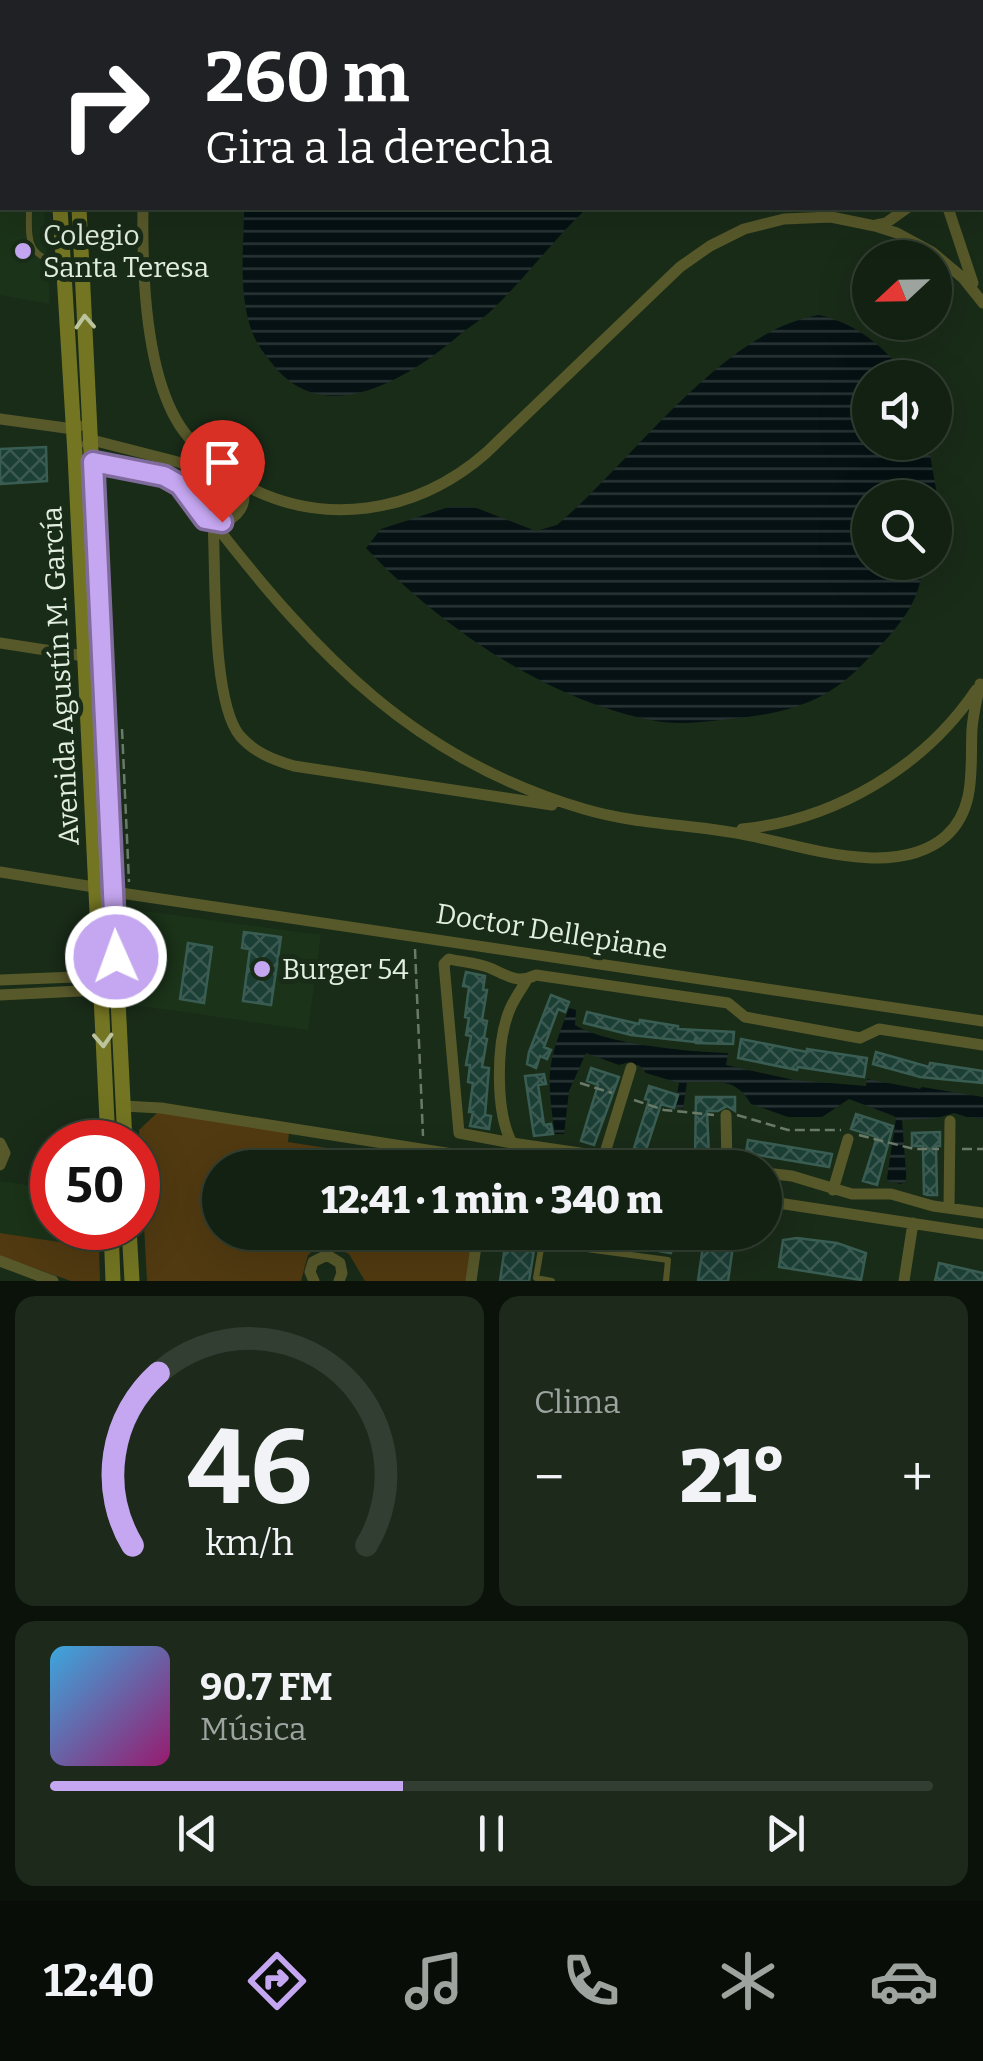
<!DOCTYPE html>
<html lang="es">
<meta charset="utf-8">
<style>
:root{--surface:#132112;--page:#1c291b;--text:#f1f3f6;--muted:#9da39f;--line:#323e32;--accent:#c5a6f0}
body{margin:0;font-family:Bitter,serif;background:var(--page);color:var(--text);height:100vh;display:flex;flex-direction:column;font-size:38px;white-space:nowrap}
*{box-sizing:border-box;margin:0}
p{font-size:32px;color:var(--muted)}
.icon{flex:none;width:55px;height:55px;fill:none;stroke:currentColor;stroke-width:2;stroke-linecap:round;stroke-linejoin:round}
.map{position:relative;height:1281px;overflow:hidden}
.panel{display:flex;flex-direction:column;gap:15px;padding:15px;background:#0a120a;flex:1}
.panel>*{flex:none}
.guide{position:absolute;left:0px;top:0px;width:985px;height:210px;box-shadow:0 10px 40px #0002,0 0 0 2px var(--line);background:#202124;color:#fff;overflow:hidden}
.needle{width:65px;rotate:248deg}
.controls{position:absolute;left:852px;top:240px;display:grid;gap:20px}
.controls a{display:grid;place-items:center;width:100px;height:100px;border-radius:50%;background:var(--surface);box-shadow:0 10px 40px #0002,0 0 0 2px var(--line);font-size:50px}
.speed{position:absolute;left:30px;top:1120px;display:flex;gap:20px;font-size:50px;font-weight:700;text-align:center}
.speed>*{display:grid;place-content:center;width:130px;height:130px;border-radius:50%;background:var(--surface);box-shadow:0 10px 40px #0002,0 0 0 2px var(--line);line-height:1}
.speed .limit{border:15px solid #d22;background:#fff;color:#111}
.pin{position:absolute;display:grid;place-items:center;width:85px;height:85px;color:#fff;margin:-102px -42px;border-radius:50% 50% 50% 0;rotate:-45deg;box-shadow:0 0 10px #0007}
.pin .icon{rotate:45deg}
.me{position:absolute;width:110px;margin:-55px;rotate:358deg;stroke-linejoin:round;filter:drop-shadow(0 0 8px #0008)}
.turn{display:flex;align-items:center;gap:35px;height:210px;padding:0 40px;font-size:45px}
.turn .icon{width:130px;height:130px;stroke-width:2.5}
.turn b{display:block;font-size:70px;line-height:85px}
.big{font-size:75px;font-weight:800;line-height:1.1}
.panel .tile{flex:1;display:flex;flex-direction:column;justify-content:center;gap:15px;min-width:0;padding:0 35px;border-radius:20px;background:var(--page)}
.panel .dial{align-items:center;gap:0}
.dial svg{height:260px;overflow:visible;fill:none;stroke:var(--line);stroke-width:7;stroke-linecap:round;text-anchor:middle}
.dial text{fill:var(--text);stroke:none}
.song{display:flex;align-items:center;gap:30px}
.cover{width:120px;height:120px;border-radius:15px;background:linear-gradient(135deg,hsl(200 70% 55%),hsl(320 70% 35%))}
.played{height:10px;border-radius:5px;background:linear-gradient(90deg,var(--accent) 40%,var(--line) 40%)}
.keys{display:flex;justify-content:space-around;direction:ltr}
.heat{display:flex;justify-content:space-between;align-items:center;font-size:55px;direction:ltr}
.panel .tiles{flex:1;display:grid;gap:15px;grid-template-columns:1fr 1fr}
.tile:last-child{grid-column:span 2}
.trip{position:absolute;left:202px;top:1150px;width:580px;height:100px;border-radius:50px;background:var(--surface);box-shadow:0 10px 40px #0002,0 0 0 2px var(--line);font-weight:800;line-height:100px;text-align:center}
.tabs{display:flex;height:160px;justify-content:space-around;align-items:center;background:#080d07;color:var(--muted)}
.tabs .icon{width:70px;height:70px}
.tabs .selected{color:var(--accent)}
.tabs b{font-size:45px;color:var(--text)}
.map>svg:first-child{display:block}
.built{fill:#1b3319}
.grass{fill:#513a11}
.garden{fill:url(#garden-furrows)}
.water{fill:url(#water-rules)}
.building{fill:url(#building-cross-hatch);stroke:#3a5d53;stroke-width:2.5}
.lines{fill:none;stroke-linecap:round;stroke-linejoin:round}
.path{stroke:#6a7a68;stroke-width:2.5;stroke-dasharray:10 5;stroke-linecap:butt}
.lane{stroke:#58592a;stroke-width:6}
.street{stroke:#58592a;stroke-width:11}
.secondary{stroke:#747522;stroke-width:15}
.oneway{stroke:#bcc49e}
.route-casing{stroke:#806c9c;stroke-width:25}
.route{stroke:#c5a6f0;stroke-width:18}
.poi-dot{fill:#c5a6f0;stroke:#192c18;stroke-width:4}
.labels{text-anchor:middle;stroke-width:10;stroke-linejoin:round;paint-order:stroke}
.poi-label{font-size:28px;fill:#e2eee0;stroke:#192c18;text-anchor:start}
.street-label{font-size:28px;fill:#e2eee0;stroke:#192c18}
</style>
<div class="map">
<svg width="983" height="1281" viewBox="0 0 983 1281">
<defs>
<pattern id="garden-furrows" width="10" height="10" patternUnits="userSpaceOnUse" patternTransform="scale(2.5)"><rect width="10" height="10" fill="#513a11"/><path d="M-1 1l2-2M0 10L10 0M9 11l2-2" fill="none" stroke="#6a5733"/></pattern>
<pattern id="water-rules" width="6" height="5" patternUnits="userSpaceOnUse" patternTransform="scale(2.5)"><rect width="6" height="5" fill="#051113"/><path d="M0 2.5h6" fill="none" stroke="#293435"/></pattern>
<pattern id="building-cross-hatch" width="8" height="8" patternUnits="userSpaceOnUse" patternTransform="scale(2.5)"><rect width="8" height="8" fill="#1b3e35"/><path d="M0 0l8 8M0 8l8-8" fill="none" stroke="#3c5a52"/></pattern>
</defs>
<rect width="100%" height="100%" fill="#192c18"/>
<path class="built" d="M 0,122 L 2,208 L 44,208 L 50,304 L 0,295 Z
M 130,909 L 321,935 L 308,1030 L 135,1005 Z
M 0,1181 L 52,1189 L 52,1228 L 98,1228 L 99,1248 L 0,1233 Z"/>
<path class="grass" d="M 158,1112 L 289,1132 L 288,1142 L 429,1164 L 431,1155 L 481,1162 L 486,1167 L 220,1168 L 220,1232 L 472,1233 L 467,1281 L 365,1281 L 349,1254 L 330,1245 L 317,1247 L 308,1255 L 301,1281 L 147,1281 L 139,1130 Z
M 0,1233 L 99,1248 L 100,1281 L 71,1281 L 0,1256 Z"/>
<path class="garden" d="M 132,934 L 158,938 L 152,981 L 134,978 Z"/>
<path class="water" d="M 244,208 L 587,208 C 554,239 526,277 493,309 C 482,320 468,327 457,337 C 406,380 322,431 271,362 C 263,352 255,342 251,329 C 238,289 244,249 244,208 Z
M 819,315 C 858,324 884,347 908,377 L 870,378 L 870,442 L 928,443 L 937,495 L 935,531 L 935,498 L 870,498 L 870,562 L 923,563 C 921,572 921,583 917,592 C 908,619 881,645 862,665 C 829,699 794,711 747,717 C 718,720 686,726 656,721 C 549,702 439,626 366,548 L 381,529 L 449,507 L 474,507 L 536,531 L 557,525 C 631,463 721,331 819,315 Z
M 569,1008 L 576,1010 L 575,1025 C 605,1044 690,1052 728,1053 L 726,1065 L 794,1080 L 866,1086 L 867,1079 L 920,1089 L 922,1087 L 983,1097 L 983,1118 L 967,1117 L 954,1113 L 937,1118 L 902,1120 L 906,1173 L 906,1181 L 901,1184 L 888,1181 L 887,1178 L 896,1119 L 894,1116 L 849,1099 L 822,1117 L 788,1117 L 751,1104 C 735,1076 718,1083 687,1082 L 683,1109 L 675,1106 L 679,1083 L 646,1073 L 640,1066 L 629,1062 L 619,1065 L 586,1053 L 569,1091 L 564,1134 L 555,1134 C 546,1073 547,1065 569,1008 Z"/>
<path class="building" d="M 46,447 L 47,481 L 0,484 L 0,449 Z
M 244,932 L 281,937 L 271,1005 L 243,1001 L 250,949 L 242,948 Z
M 188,943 L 212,947 L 204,1003 L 180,999 Z
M 466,972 L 485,976 L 483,990 L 487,990 L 482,1020 L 487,1021 L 484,1038 L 487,1039 L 482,1067 L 489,1068 L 485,1115 L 491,1116 L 489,1129 L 470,1126 L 473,1112 L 469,1112 L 473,1083 L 468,1082 L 470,1065 L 466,1065 L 471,1036 L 466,1035 L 469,1018 L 465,1017 L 469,987 L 463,986 Z
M 551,995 L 569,1002 L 565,1012 L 558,1009 L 544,1047 L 551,1050 L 547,1059 L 540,1056 L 536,1068 L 527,1064 L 529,1052 Z
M 587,1012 L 639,1024 L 640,1020 L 678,1026 L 678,1029 L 734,1032 L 733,1044 L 696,1043 L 696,1037 L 694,1042 L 631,1035 L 584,1023 Z
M 741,1039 L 807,1052 L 807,1049 L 867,1058 L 864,1077 L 798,1067 L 797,1070 L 738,1058 Z
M 876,1052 L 929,1067 L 930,1063 L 983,1071 L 983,1083 L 920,1077 L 910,1074 L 910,1069 L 909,1074 L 873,1064 Z
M 591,1068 L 619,1077 L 594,1145 L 581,1141 L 598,1085 L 587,1081 Z
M 544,1074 L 546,1084 L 538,1085 L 544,1125 L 551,1124 L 553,1134 L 534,1136 L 525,1076 Z
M 649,1086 L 678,1095 L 674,1108 L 661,1104 L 646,1150 L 638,1149 L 634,1148 L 649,1100 L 645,1099 Z
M 696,1097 L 735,1097 L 735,1111 L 727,1106 L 718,1111 L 707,1111 L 709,1157 L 695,1158 Z
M 856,1114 L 893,1126 L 877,1185 L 863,1181 L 877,1137 L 851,1129 Z
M 940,1132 L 940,1146 L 936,1146 L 937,1195 L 928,1195 L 924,1194 L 923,1146 L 912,1146 L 912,1133 Z
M 748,1140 L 832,1154 L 829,1167 L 746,1153 Z
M 507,1232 L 537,1232 L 529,1281 L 500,1281 Z
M 580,1232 L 675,1232 L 671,1253 L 580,1238 Z
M 705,1232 L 735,1232 L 728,1281 L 698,1281 Z
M 797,1238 L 837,1243 L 866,1253 L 861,1280 L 779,1267 L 783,1240 Z
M 939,1263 L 983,1273 L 983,1281 L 935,1281 Z"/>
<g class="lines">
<path class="path" d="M 122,729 L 129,882
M 415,949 L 423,1136
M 580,1083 L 612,1093
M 634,1100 L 664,1110 L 714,1115
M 737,1115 L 788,1130 L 841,1130
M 859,1135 L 914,1149 L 939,1149
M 962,1149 L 983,1149
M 138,1161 L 141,1220"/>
<path class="lane" d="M 0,135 L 2,135
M 29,208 C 29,238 25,256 60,263
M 552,1281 L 536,1278 L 542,1243 L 668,1260 L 666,1281"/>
<path class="street" d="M 188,0 L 189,2
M 757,0 L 760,2
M 925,0 L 926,2
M 201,2 L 203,0
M 143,208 C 142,271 145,372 180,426 C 192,444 207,457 223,471
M 948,208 L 973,283
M 876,225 L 886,223 L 907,208
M 0,419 L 73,429 L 79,426
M 87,444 L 92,440 L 213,471
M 93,462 C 128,469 166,470 192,497
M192 496a26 26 0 1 1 52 0a26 26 0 1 1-52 0Z
M 239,482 C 321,529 416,514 486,453 L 680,267 L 710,246 L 744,229 L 784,219 L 831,217 L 875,226 L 897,233 L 932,252 L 963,278 L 983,303
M 213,522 C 317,656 416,760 584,809 C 641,826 700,824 756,837 C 812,849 898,878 946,836 C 977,808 970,766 972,729 C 973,714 977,699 980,684
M 213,522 C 216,572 211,701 240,736 C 255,753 274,760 294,766 L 552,805
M 0,643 L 84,656
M 742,829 C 835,820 924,767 976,690
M 0,872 L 94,887
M 114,892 L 983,1021
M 0,980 L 100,976
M 526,981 C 521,990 514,999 510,1009 C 496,1041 495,1112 512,1143 L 600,1156 L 668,1161 L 691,1168
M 0,995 L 100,990
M 123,1106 L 161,1108 L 541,1168
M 726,1115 L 727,1168
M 0,1143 L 5,1153 L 0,1165
M 512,1143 L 459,1133 L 444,964 L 449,959 C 462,962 478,963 490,968 C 508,976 518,984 536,975 L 728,1003 L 745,1017 L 860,1038 L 879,1029 L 983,1045
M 604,1156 L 631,1068
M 765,1173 L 792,1176 L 852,1194 L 891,1194 L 933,1206 L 983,1213
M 833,1190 L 848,1139
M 765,1201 L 983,1234
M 949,1208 L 950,1121
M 0,1261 L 53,1281
M 314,1281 L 310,1272 L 313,1262 L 327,1255 L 340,1263 L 342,1273 L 339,1281
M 471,1281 L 478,1232
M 904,1281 L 913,1223"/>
<path class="secondary" d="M 50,0 L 50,2
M 69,0 L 69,2
M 60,208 L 75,454 L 108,1142
M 79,208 L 125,1142
M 111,1228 L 113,1281
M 129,1228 L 132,1281"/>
</g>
<defs><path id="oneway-chevron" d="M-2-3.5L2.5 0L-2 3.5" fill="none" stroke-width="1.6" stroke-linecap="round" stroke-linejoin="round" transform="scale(2.5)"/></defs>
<g class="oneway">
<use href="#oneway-chevron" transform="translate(85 322) rotate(-93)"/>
<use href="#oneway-chevron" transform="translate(103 1040) rotate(87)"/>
</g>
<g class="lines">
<defs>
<path id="route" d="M 116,957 L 93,462 L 164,476 L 180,485 L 205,519 L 222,522"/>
</defs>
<use href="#route" class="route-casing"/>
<use href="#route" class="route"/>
</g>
<g class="poi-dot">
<circle cx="23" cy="251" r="10"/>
<circle cx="262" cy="969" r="10"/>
</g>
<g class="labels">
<g class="poi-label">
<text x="43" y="245">Colegio<tspan x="43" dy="32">Santa Teresa</tspan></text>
<text x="282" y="979">Burger 54</text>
</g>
<g class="street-label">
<text transform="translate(60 676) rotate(-93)" y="10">Avenida Agustín M. García</text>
<text transform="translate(552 931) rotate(9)" y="10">Doctor Dellepiane</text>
</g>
</g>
</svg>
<div class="controls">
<a><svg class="needle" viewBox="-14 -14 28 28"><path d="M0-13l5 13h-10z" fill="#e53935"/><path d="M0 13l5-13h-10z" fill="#9da39f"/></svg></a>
<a><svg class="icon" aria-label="sound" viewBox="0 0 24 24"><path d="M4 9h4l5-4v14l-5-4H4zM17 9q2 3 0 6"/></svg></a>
<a><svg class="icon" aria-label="search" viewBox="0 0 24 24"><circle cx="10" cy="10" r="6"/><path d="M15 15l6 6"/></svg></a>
</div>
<div class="speed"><div class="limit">50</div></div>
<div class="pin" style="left:222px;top:522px;background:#d93025"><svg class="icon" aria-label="arrive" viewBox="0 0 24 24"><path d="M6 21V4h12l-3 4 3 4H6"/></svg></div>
<svg class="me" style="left:116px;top:957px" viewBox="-20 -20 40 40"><circle r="17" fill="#c5a6f0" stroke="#fff" stroke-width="3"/><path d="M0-11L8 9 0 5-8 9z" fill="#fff"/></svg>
<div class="trip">12:41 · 1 min · 340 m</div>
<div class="guide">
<div class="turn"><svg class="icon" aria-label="right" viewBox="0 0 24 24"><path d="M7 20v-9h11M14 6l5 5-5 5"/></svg><div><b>260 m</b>Gira a la derecha</div></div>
</div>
</div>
<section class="panel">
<div class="tiles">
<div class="tile dial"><svg viewBox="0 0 100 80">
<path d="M14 69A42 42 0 1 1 86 69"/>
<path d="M14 69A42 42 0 0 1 22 16" stroke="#c5a6f0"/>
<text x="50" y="56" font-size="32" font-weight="700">46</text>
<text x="50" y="72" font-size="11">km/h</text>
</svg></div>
<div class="tile"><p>Clima</p>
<div class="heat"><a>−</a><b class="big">21°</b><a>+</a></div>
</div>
<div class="tile">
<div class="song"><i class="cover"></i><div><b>90.7 FM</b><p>Música</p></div></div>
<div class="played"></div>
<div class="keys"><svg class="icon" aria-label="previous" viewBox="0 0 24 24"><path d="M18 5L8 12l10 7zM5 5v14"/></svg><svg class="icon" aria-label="pause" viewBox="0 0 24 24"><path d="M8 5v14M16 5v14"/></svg><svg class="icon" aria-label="next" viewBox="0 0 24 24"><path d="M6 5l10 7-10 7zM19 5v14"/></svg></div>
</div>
</div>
</section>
<nav class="tabs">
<b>12:40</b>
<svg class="icon selected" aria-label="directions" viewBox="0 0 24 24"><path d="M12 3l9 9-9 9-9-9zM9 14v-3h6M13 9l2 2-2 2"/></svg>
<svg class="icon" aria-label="music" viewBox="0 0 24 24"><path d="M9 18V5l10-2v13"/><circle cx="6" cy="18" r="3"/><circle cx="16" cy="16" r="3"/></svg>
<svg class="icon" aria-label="phone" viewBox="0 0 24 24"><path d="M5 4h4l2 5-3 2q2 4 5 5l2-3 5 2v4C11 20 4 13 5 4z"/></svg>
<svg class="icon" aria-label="climate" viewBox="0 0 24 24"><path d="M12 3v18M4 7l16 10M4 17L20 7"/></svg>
<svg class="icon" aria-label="car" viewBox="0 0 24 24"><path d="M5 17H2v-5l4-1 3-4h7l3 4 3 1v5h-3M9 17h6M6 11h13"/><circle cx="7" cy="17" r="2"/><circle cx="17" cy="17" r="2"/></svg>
</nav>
